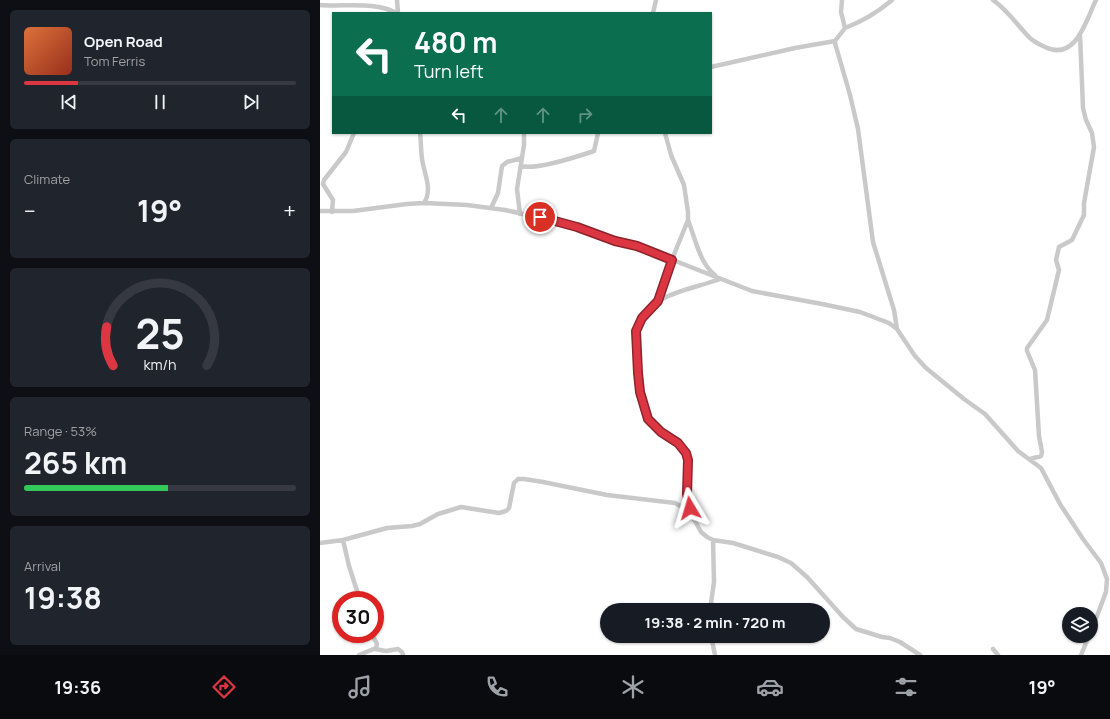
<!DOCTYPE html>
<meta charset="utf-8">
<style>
:root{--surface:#171b24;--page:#20242c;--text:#f1f3f6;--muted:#9ea1a6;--line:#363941;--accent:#db3642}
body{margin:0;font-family:Manrope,sans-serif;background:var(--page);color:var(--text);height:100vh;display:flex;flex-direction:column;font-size:15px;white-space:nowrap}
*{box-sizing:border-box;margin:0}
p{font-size:13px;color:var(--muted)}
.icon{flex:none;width:22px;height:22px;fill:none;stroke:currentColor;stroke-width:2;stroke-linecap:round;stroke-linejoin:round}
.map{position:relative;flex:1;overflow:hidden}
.details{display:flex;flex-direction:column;gap:10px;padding:10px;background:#0d0f14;width:320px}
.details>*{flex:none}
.guide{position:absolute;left:12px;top:12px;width:380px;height:122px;border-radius:0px;box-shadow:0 1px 3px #0004;background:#0b6e4f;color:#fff;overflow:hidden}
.fabs{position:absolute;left:742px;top:607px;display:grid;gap:8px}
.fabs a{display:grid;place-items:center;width:36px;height:36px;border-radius:50%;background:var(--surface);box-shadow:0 1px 3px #0004;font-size:20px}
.speed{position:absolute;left:12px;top:591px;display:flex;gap:8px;font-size:20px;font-weight:700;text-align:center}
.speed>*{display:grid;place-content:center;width:52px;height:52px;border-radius:50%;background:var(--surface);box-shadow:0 1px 3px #0004;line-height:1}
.speed .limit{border:6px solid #d22;background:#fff;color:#111}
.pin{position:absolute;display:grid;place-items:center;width:34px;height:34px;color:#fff;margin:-17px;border:2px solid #fff;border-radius:50%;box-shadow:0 1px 4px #0007}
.me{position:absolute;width:44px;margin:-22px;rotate:353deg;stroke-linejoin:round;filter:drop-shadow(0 0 3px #0008)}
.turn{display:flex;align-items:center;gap:14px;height:84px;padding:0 16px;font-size:18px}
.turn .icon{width:52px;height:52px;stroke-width:2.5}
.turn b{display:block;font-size:28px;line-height:34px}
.lanes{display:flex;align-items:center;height:38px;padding:0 16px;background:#0003;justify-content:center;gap:20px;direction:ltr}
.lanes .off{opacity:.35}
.big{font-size:30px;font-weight:700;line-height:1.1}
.details .widget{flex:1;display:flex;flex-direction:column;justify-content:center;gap:6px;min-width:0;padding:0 14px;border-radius:6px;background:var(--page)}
.details .dial{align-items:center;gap:0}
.dial svg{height:104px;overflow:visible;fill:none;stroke:var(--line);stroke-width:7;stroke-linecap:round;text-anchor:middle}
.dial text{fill:var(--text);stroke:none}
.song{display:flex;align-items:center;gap:12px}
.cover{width:48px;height:48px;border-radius:6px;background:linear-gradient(135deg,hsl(20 70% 55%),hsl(10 70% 35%))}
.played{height:4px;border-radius:2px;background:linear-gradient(90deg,var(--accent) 20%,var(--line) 20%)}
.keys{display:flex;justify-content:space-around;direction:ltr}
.heat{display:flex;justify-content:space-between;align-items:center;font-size:22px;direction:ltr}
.charge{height:6px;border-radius:3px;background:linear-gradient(90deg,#34c759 53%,var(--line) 0)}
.trip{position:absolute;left:280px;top:603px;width:230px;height:40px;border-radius:20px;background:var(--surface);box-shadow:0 1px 3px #0004;font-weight:700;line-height:40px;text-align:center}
.tab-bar{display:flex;height:64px;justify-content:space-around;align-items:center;background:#090b0e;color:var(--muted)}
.tab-bar .icon{width:28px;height:28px}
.tab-bar .current{color:var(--accent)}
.tab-bar b{font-size:18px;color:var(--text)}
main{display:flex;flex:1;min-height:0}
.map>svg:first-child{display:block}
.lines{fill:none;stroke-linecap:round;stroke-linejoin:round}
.minor{stroke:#c9c9c9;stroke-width:4.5}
.route-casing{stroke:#8e232b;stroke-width:10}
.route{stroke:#db3642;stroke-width:7}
</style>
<main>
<section class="details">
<div class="widget">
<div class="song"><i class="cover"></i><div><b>Open Road</b><p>Tom Ferris</p></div></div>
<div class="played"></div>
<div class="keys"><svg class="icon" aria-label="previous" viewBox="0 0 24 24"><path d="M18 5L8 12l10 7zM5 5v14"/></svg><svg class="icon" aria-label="pause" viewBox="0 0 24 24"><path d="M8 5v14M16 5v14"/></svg><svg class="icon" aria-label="next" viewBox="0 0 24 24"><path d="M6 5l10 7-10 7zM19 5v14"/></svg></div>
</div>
<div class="widget"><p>Climate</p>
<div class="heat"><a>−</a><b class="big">19°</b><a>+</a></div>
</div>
<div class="widget dial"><svg viewBox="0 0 100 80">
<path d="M14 69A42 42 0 1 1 86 69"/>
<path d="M14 69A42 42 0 0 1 9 39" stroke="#db3642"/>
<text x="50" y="56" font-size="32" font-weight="700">25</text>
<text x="50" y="72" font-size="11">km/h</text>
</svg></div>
<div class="widget"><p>Range · 53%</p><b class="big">265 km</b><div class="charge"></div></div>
<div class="widget"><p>Arrival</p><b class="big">19:38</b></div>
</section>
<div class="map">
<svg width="790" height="655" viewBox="0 0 790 655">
<rect width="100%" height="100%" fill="#fff"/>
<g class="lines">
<path class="minor" d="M 77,0 L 78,13
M 522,0 L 521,12 L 525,28 L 515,41 L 515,43 L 530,95 L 538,129 L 553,242 L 574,310 L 577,329
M 673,0 C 687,10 696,23 707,35 C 712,41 718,44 725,47 C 756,62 766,20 776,0
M 0,5 C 25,7 54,1 77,13
M 333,13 L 336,0
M 525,28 C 543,21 557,13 572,0
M 391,67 L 475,48 L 515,41
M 100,133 C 101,141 101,151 102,159 C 104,173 113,190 104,203
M 201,166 C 215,170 256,157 271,152 L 274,151 L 278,133
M 171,208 L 178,193 L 182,166 L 187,162 L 202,158
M 0,211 L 33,211 L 87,204 L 104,203 L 147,205 L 185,210 L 226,219 L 257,227 L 295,241 L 317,246 L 432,291 L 502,304 L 540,312 L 569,323 L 577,329 L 595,356 L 606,368 L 644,399 L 665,414 L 698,451 L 721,468 L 740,504 L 763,539 L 781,563 L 787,579 L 786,592 L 771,632
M 12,212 L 13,200 L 3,184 L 4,180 L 26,152 L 34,133
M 200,214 L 197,189 L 204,145 L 204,133
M 368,220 C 375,238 380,264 395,275
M 338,301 L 355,252 L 368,220 L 368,212 L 364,185 L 351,155 L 345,133
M 710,459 L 721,456 L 722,452 L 719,436 L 715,370 L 707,351 L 707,348 L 727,320 L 739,270 L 736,260 L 739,247 L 752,240 L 764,215 L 764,203 L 774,147 L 772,133 L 766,120 L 763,108 L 760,35
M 371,514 C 369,507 367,500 367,493 C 367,480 371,465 366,453 C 359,440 344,436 334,425 C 316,406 316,356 316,331 C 328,292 368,291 400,279
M 23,540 L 29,566 L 40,600
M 0,543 L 23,540 L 67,528 L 92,526 L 100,524 L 118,514 L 141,507 L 179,513 L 186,511 L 189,508 L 194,483 L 198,479 L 204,479 L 223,482 L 287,495 L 355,503 L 364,508 L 371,514 L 381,532 L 387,537 L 393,540 L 413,543 L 458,557 L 471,563 L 487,577 L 523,617 L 536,629 L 562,637 L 570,638 L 580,642 L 600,655
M 390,610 L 394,582 L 393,540
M 391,636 L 395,655
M 55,649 L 66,651 L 78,649 L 82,652 L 83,655
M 673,649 L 678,655
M 39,655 L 56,648 L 57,644 L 52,634
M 761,655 L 769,636"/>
</g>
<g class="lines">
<defs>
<path id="route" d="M 220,217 L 257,227 L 295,241 L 317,246 L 352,260 L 338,301 L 322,318 L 316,331 L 318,373 L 320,392 L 328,419 L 341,432 L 358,443 L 366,453 L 368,460 L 367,494 L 370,508"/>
</defs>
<use href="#route" class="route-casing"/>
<use href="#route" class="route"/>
</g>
</svg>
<div class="fabs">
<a><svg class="icon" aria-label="layers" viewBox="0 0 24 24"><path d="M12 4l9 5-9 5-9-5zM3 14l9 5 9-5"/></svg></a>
</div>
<div class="speed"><div class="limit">30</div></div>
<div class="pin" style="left:220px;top:217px;background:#d93025"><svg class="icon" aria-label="arrive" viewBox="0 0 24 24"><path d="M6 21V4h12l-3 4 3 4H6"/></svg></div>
<svg class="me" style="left:370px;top:508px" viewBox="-20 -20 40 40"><path d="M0-17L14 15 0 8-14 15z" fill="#db3642" stroke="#fff" stroke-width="4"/></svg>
<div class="trip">19:38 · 2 min · 720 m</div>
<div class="guide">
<div class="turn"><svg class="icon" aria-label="left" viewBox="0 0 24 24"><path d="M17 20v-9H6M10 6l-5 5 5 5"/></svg><div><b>480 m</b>Turn left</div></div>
<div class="lanes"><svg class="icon" aria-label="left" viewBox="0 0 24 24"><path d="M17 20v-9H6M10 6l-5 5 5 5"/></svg><svg class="icon off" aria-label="ahead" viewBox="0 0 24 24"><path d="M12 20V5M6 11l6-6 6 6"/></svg><svg class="icon off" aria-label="ahead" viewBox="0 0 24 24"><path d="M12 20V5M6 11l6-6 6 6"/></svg><svg class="icon off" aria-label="right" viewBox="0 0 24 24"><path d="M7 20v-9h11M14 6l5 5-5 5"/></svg></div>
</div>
</div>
</main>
<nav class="tab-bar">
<b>19:36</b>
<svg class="icon current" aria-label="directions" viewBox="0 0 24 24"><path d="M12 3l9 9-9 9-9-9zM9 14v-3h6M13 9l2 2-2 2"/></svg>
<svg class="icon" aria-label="music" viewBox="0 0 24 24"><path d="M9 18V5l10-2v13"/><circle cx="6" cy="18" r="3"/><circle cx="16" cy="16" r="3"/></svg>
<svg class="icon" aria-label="phone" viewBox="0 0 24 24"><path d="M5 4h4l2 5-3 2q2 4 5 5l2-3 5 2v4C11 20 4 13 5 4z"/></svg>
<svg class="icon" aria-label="climate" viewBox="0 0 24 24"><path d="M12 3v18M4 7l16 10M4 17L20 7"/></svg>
<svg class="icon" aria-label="car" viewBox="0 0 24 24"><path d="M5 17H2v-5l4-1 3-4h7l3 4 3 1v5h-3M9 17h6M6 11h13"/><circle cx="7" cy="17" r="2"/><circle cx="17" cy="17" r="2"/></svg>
<svg class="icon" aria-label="filters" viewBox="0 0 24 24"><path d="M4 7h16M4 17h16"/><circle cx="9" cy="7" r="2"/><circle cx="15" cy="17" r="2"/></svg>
<b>19°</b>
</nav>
